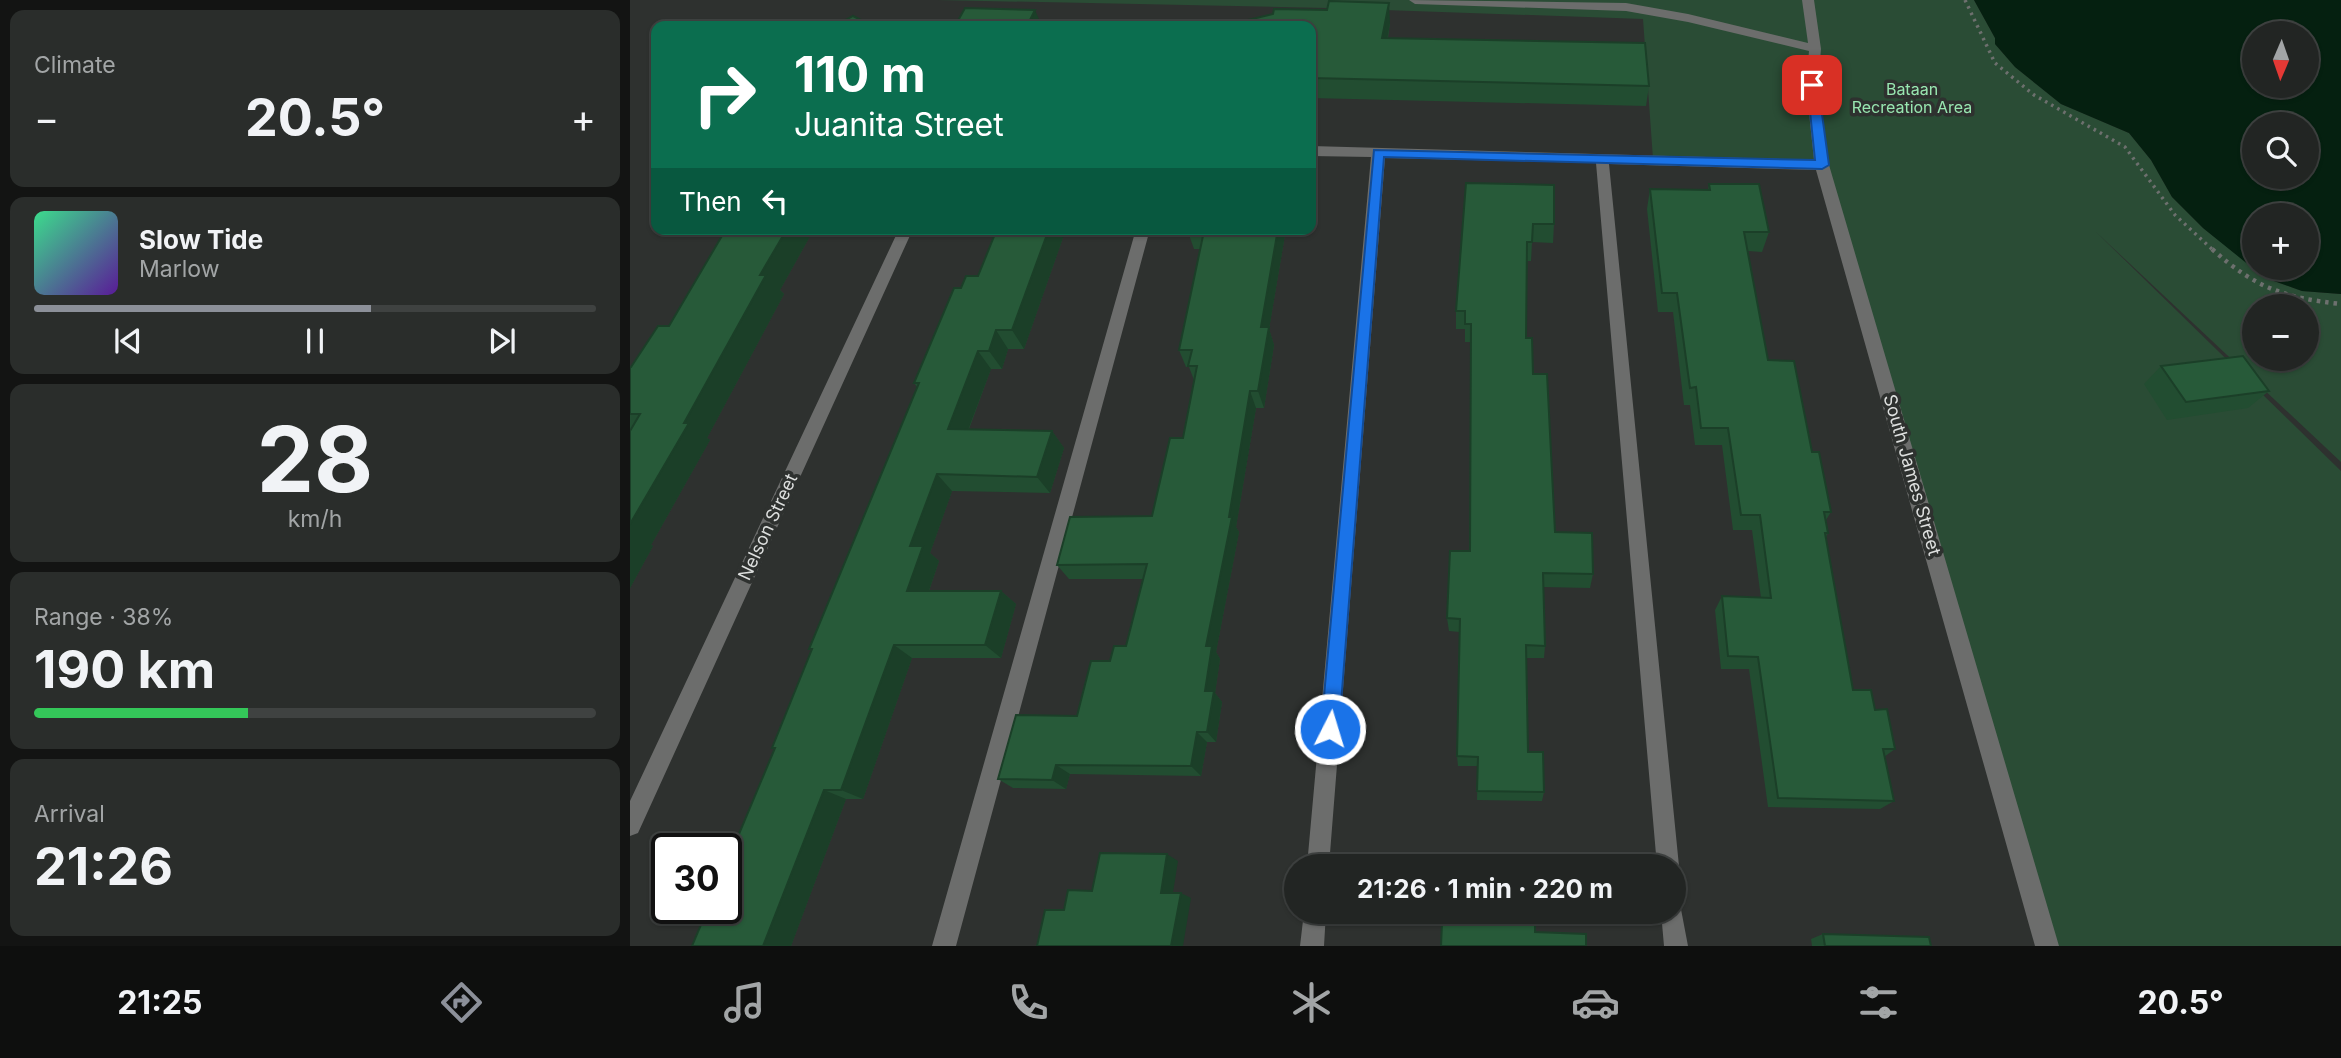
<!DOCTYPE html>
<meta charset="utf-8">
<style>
:root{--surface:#222523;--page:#2a2d2b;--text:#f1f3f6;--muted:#a2a5a6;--line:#3f4241;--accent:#8c9099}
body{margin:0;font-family:Inter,sans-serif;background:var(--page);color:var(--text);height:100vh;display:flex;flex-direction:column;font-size:26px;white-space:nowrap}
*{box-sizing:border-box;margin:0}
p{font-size:23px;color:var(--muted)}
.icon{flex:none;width:38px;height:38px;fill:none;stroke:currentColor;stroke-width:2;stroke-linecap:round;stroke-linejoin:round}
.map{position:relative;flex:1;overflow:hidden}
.details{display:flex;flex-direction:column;gap:10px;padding:10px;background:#131413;width:630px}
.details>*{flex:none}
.banner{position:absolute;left:21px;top:21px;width:665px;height:214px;border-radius:14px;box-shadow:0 2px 5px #0004,0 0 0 2px var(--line);background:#0b6e4f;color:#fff;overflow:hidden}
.needle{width:46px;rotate:182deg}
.tools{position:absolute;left:1612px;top:21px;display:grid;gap:14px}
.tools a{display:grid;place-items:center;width:77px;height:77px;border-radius:50%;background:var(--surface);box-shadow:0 2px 5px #0004,0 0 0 2px var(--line);font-size:35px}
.speed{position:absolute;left:21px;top:833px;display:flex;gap:14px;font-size:35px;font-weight:700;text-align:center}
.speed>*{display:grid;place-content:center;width:91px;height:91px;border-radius:50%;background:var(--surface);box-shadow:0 2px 5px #0004,0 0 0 2px var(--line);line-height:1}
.speed .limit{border:4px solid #111;border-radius:10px;background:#fff;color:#111}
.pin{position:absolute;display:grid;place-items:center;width:60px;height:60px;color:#fff;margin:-30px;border-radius:14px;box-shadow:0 4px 10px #0006}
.me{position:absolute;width:77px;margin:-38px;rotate:5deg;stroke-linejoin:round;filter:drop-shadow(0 0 5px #0008)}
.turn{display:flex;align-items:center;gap:24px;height:147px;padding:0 28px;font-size:32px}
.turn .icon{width:91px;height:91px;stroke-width:2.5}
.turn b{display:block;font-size:49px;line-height:60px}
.then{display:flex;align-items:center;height:66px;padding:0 28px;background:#0003;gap:14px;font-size:26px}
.big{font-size:52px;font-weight:700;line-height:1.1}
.details .tile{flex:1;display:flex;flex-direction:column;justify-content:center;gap:10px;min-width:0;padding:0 24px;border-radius:14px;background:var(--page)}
.details .dial{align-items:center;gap:0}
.dial b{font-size:91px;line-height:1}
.song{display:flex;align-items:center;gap:21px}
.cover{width:84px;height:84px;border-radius:10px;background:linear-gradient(135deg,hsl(150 70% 55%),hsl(270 70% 35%))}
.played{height:7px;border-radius:4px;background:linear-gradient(90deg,var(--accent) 60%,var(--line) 60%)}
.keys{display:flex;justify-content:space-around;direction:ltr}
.heat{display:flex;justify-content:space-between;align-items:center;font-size:38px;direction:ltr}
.charge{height:10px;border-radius:5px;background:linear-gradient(90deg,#34c759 38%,var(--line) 0)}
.trip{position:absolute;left:654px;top:854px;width:402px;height:70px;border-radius:35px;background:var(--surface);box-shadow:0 2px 5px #0004,0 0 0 2px var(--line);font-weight:700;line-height:70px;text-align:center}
.tab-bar{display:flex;height:112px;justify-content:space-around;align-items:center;background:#0e0f0e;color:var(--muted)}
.tab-bar .icon{width:49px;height:49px}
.tab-bar .current{color:var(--accent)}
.tab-bar b{font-size:32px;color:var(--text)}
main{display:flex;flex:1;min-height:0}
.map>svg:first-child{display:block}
.green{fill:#2a4c35;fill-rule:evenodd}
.water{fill:#052010;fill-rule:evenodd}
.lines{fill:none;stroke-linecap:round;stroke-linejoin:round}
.path-far1{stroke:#6d706e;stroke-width:3.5;stroke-dasharray:2.5 4.5;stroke-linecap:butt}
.path{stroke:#6d706e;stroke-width:4.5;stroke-dasharray:3.5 5;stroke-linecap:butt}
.minor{fill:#6c6d6c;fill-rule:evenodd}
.wall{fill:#224d31}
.shaded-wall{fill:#1b3f28}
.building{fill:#275a39;stroke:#1b3f28;stroke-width:2}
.route{fill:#1a73e8;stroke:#114b97;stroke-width:2}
.labels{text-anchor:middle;stroke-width:7;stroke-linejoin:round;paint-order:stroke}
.far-park-label{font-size:16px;fill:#98e6b0;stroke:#2e312f}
.street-label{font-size:18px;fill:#dddfde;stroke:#2e312f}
</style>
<main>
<section class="details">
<div class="tile"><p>Climate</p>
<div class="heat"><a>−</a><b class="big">20.5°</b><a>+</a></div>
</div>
<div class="tile">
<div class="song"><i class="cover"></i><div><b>Slow Tide</b><p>Marlow</p></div></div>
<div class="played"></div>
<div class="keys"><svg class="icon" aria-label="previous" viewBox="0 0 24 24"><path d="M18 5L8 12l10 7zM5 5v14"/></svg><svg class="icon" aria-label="pause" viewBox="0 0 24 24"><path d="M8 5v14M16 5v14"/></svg><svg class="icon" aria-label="next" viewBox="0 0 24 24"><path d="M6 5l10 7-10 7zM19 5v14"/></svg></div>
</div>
<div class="tile dial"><b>28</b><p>km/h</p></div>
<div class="tile"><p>Range · 38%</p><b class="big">190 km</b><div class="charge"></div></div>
<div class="tile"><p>Arrival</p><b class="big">21:26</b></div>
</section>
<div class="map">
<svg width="1711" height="946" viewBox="0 0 1711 946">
<rect width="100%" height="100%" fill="#2e312f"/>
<path class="green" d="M 307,0 L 1344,0 L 1365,38 L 1365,44 L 1385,67 L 1431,104 L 1499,133 L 1521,160 L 1542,197 L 1573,228 L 1625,269 L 1644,281 L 1672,291 L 1711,294 L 1711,462 L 1465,231 L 1711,471 L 1711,946 L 1417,946 L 1192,165 L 1023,159 L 1013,19 L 698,8 ZM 1624,306 L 1676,306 L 1676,359 L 1624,359 Z"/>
<path class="water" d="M 1344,0 L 1711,0 L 1711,294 L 1672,291 L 1644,281 L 1625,270 L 1573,228 L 1542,197 L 1521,160 L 1499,133 L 1431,104 L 1385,67 L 1365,44 L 1365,38 ZM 1624,33 L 1676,33 L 1676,86 L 1624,86 ZM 1624,124 L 1676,124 L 1676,177 L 1624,177 ZM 1624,215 L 1676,215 L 1676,268 L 1624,268 Z"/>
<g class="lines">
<path class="path-far1" d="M 1335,0 L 1365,63 L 1404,95 L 1495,147 L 1545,215 L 1584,251"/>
<path class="path" d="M 1582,249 C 1625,288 1655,298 1711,304"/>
<path class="minor" d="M 779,0 L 996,3 L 1058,14 L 1178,43 L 1172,0 L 1184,0 L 1191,49 L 1188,85 L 1199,165 L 1429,946 L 1405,946 L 1186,170 L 979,164 L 1049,866 L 1045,874 L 1045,866 L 1027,866 L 966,163 L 755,158 L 699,866 L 677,866 L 741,157 L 681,156 L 681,146 L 1184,160 L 1176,85 L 1179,51 L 1058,22 L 996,11 L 785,4 Z
M 269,229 L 283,229 L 8,833 L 0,836 L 0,801 Z
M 506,229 L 520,229 L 326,946 L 302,946 Z
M 1045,902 L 1050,904 L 1058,946 L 1034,946 L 1031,912 L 1045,912 Z
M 674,912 L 696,912 L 694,946 L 670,946 Z"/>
</g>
<path class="wall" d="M 760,23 L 758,38 L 1019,86 L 1016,106 L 681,98 L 681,26 Z
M 836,183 L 924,224 L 923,243 L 902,242 L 901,261 L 897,261 L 896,338 L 903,374 L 925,532 L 963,574 L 960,588 L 913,587 L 915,646 L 914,658 L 896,658 L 898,752 L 914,792 L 912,801 L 847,800 L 848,766 L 828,766 L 827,756 L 830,632 L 819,631 L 817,618 L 840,551 L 841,342 L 835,342 L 835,329 L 826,329 L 826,311 Z
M 1079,184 L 1139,232 L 1132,252 L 1118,251 L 1138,360 L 1182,452 L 1201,512 L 1196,520 L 1198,533 L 1196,537 L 1223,690 L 1245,710 L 1265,749 L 1254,757 L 1264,801 L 1250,809 L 1138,807 L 1119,669 L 1091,669 L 1085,610 L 1092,596 L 1131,598 L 1122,530 L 1103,530 L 1092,445 L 1065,445 L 1060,405 L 1054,405 L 1043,312 L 1028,312 L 1017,209 L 1020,189 L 1078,190 Z
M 96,229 L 184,229 L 150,290 L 154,294 L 77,438 L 80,440 L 21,545 L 23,546 L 0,588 L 0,367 L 1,367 L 39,326 Z
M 367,229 L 460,229 L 436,229 L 394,349 L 378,349 L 372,369 L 361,369 L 339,429 L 422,431 L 434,448 L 420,493 L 322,491 L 300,553 L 309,561 L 299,591 L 371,591 L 386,604 L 371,658 L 282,658 L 233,799 L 216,799 L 161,946 L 145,749 L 142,748 L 182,650 L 179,649 L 287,387 L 284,383 L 331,288 L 348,276 Z
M 557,229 L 656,229 L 639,329 L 644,345 L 634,408 L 626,408 L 606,527 L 609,532 L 586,652 L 590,659 L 585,693 L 592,702 L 586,742 L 577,742 L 571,776 L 440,774 L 436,789 L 383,788 L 368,779 L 447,716 L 480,661 L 496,646 L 513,579 L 439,579 L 427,565 L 522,516 L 553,438 L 564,380 L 559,367 L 556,367 L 549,350 L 570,249 L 564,249 Z
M 1531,366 L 1639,391 L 1618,408 L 1537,420 L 1514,384 Z
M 1193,934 L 1301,946 L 1182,946 L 1181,939 Z"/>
<path class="shaded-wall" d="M 759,3 L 760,23 L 754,58 L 752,38 Z
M 405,10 L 412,26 L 397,26 Z
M 157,229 L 184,229 L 150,290 L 154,294 L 77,438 L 80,440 L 21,545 L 23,546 L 0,588 L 0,524 L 54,423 L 130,275 Z
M 419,229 L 436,229 L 394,349 L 382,330 Z
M 648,229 L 656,229 L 639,329 L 644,345 L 634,408 L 628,391 L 631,327 Z
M 366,330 L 378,349 L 372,369 L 359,351 Z
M 348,351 L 361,369 L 332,446 L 318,429 Z
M 620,391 L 626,408 L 606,527 L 609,532 L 586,652 L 590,659 L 585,693 L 592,702 L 586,742 L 577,732 L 575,691 L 576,646 Z
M 422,431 L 434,448 L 420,493 L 407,477 Z
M 307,474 L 322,491 L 300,553 L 309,561 L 294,605 L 277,591 L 280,546 Z
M 371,591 L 386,604 L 371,658 L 355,645 Z
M 264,645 L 282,658 L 233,799 L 211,790 Z
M 567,732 L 577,742 L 571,776 L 561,766 Z
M 426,765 L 440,774 L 436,789 L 422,780 Z
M 194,790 L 216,799 L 161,946 L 133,946 Z
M 537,854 L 548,861 L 542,899 L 531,893 Z
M 551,893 L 561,898 L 553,946 L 541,946 Z"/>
<path class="building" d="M 699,1 L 759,3 L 752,38 L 1015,43 L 1019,86 L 681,78 L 681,26 L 609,26 L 618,20 L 643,14 L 644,9 L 697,10 Z
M 335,8 L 405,10 L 397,26 L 325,26 Z
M 223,16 L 243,26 L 205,26 Z
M 443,25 L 465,26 L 443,26 Z
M 836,183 L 924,185 L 924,224 L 903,224 L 902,242 L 897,242 L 896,338 L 902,338 L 903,374 L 917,374 L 925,532 L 962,533 L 963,574 L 913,573 L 915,646 L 896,645 L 898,752 L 913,752 L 914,792 L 847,791 L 848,757 L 827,756 L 830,619 L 817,618 L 820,551 L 840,551 L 841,324 L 835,324 L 835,311 L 826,311 Z
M 1079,184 L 1129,184 L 1139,232 L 1114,232 L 1138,360 L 1164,361 L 1182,452 L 1189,452 L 1201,512 L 1194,512 L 1198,533 L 1195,533 L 1223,690 L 1241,690 L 1245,710 L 1257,709 L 1265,749 L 1253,749 L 1264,801 L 1148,798 L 1128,657 L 1098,656 L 1092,596 L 1141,598 L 1130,515 L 1111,515 L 1098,428 L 1071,428 L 1066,387 L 1060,388 L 1047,293 L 1032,293 L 1020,189 L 1080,190 Z
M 96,229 L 157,229 L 130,275 L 136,275 L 54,423 L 59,423 L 0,524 L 0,431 L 10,414 L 0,414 L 0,367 L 1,367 L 28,326 L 39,326 Z
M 367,229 L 419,229 L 382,330 L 366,330 L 359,351 L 348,351 L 318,429 L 422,431 L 407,477 L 307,474 L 280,546 L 293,546 L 277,591 L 371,591 L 355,645 L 264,645 L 211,790 L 194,790 L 133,946 L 62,946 L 78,908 L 96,908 L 96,865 L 145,748 L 142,748 L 182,649 L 179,649 L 289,383 L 284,383 L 324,288 L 331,288 L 336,276 L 348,276 Z
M 557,229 L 648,229 L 631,327 L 639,327 L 628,391 L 620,391 L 599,517 L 602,517 L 576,646 L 582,646 L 575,691 L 584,691 L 577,732 L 567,732 L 561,766 L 426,765 L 422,780 L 368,779 L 386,715 L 447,716 L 461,661 L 480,661 L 484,646 L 496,646 L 517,564 L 427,565 L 440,517 L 522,516 L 540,438 L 553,438 L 567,366 L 558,366 L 562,350 L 549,350 L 574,231 L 557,231 Z
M 1613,356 L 1639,391 L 1556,402 L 1531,366 Z
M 470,853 L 537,854 L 531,893 L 551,893 L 541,946 L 407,946 L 415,910 L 434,910 L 438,890 L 462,891 Z
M 825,912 L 905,912 L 905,932 L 956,934 L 956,946 L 811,946 L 812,923 L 825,923 Z
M 1193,934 L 1299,937 L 1301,946 L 1195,946 Z"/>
<path class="route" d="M 1177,82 L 1188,85 L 1199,165 L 1192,169 L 754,157 L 709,729 L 706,736 L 700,738 L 693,736 L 691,729 L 744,150 L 1185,160 Z"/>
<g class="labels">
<g class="far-park-label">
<text x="1282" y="95">Bataan<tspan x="1282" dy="18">Recreation Area</tspan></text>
</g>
<g class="street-label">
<text transform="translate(1282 475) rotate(74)" y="6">South James Street</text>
<text transform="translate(138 527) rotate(-65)" y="6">Nelson Street</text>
</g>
</g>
</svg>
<div class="tools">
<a><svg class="needle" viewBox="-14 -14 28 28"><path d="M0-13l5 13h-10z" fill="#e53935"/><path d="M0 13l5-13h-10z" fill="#a2a5a6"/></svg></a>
<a><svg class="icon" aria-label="search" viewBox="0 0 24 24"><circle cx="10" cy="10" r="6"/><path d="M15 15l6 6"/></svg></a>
<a>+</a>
<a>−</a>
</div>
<div class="speed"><div class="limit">30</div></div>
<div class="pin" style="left:1182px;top:85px;background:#d93025"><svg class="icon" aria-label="arrive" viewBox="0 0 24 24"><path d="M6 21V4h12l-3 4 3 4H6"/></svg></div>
<svg class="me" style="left:700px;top:729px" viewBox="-20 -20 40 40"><circle r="17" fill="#1a73e8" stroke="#fff" stroke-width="3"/><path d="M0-11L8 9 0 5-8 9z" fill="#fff"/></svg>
<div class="trip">21:26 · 1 min · 220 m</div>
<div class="banner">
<div class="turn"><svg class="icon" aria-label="right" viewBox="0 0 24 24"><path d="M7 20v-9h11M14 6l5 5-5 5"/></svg><div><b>110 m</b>Juanita Street</div></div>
<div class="then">Then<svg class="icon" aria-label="left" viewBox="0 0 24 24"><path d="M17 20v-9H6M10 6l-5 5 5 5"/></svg></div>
</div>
</div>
</main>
<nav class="tab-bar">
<b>21:25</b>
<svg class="icon current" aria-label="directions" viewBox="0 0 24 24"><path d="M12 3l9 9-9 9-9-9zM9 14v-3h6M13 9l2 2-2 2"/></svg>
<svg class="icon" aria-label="music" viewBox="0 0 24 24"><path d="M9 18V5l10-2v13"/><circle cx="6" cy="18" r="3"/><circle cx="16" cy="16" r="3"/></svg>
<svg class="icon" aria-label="phone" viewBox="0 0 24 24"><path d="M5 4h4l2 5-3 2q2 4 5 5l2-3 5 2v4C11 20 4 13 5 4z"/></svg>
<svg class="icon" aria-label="climate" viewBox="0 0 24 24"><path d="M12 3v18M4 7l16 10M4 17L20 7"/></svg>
<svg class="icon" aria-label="car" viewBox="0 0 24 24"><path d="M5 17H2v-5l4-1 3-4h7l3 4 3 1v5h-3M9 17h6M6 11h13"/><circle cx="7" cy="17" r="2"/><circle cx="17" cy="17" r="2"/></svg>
<svg class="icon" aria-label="filters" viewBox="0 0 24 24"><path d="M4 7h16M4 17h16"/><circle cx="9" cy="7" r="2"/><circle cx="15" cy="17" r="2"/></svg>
<b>20.5°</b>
</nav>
